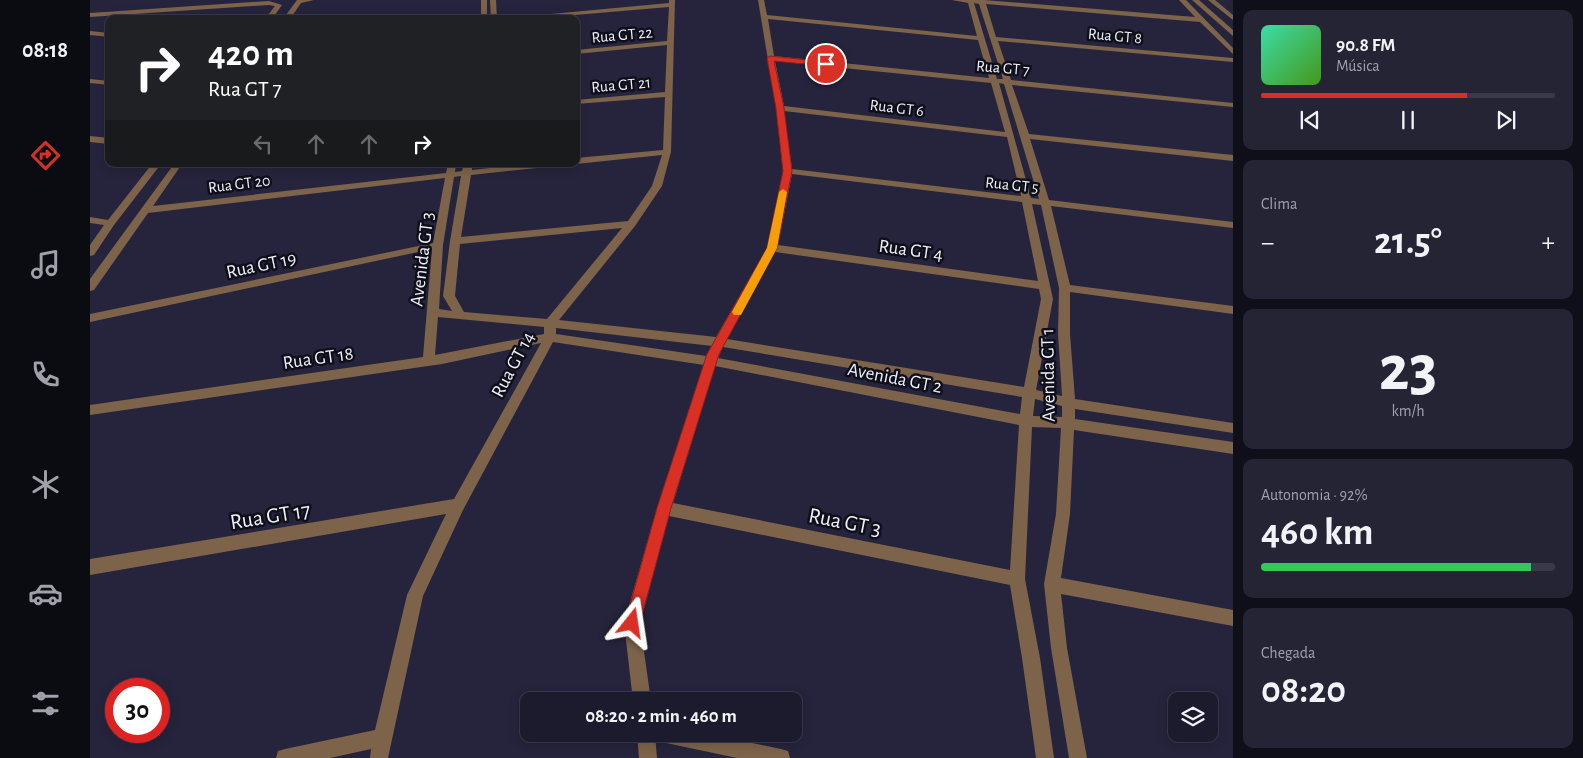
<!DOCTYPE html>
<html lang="pt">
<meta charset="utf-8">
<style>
:root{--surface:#1c1b2d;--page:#252435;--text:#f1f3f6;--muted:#a0a1aa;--line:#3a3949;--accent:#d93025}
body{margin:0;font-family:"Alegreya Sans",sans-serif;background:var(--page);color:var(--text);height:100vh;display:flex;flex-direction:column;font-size:19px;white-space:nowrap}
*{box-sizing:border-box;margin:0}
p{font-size:16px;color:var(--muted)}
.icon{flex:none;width:28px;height:28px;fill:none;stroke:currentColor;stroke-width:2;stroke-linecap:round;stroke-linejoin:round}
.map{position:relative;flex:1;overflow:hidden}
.side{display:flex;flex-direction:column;gap:10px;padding:10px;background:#0f0f19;width:350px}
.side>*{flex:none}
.top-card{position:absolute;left:15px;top:15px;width:475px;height:152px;border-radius:10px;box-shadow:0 2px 12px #0003,0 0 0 1px var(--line);background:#202124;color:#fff;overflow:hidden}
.buttons{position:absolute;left:1078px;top:692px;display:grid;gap:10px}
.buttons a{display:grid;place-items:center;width:50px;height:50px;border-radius:10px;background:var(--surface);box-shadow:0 2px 12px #0003,0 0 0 1px var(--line);font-size:25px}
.speed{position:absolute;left:15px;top:678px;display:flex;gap:10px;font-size:25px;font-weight:700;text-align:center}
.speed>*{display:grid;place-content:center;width:65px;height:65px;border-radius:50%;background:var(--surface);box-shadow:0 2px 12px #0003,0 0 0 1px var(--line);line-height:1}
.speed .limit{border:8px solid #d22;background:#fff;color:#111}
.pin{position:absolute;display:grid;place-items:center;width:42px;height:42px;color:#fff;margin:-21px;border:2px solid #fff;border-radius:50%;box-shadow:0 1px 5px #0007}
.me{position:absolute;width:55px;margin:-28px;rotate:15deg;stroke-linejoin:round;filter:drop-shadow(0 0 4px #0008)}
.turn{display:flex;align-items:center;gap:18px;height:105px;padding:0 20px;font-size:22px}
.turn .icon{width:65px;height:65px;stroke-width:2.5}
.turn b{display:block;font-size:35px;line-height:42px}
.lanes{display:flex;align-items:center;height:48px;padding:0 20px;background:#0003;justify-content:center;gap:25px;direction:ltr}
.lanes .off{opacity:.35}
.big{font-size:38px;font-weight:700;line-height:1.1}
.side .widget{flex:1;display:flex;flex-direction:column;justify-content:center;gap:8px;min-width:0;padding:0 18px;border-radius:10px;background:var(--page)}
.side .dial{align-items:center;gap:0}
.dial b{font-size:65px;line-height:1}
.song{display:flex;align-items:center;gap:15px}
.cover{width:60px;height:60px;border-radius:8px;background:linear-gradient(135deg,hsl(160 70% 55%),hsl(100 70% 35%))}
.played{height:5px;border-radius:2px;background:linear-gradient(90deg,var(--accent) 70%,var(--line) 70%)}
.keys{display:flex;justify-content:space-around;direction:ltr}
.heat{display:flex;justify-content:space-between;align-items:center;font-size:28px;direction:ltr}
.charge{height:8px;border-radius:4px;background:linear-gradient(90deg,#34c759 92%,var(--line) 0)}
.trip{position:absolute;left:430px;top:692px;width:282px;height:50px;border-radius:10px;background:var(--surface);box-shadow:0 2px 12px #0003,0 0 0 1px var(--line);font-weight:700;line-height:50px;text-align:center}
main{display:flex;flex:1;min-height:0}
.tabs{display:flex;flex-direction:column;width:90px;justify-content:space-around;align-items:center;background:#0b0b12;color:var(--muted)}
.tabs .icon{width:35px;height:35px}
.tabs .on{color:var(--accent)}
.tabs b{font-size:22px;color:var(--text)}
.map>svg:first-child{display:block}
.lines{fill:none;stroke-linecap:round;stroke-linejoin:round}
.street{fill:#7d634a;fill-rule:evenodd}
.route{fill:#d93025;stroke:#8d1f18}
.slow{fill:#f59e0b}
.labels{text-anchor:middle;stroke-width:5;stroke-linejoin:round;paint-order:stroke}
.far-street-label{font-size:16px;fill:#eff0fc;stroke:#0f0f1a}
.street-label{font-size:19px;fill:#eff0fc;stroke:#0f0f1a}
.near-street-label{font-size:22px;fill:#eff0fc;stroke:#0f0f1a}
</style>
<main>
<nav class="tabs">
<b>08:18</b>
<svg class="icon on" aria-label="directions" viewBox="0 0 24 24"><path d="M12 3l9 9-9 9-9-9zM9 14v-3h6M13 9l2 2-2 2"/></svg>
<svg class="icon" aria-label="music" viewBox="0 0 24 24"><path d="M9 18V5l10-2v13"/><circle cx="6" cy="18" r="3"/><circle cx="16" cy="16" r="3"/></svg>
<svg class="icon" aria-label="phone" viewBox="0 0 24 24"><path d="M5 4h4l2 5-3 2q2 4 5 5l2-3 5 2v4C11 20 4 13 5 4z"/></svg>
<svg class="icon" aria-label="climate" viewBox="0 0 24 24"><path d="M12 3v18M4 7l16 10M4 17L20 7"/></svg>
<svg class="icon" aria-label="car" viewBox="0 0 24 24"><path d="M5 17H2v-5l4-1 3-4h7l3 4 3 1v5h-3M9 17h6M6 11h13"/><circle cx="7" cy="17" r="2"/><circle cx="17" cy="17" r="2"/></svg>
<svg class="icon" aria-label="filters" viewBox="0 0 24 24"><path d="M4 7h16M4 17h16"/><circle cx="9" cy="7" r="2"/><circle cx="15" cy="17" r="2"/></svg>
</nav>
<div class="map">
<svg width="1143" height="758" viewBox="0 0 1143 758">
<rect width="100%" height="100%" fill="#26243c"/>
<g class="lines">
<path class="street" d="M 207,0 L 224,0 L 211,3 L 200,19 L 193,19 Z
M 391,0 L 397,0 L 397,19 L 391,19 Z
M 400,0 L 406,0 L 407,19 L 401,19 Z
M 579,0 L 585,0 L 581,152 L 572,186 L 545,226 L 469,320 L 626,337 L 677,248 L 693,171 L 686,108 L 668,0 L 674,0 L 677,15 L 887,36 L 878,3 L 862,0 L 894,0 L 1105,17 L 1089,0 L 1096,0 L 1143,48 L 1143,54 L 1110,22 L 896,4 L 906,37 L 1143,58 L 1143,62 L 908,41 L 921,80 L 1143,103 L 1143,107 L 922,85 L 939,134 L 1143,155 L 1143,161 L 940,139 L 959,200 L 1143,222 L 1143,228 L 961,206 L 980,285 L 1143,306 L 1143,314 L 980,292 L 980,334 L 985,399 L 1143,423 L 1143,433 L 985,409 L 985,419 L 1143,442 L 1143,454 L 984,430 L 980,514 L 971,578 L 1143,610 L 1143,626 L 971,594 L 977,648 L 997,758 L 979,758 L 961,648 L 954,584 L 966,514 L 971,428 L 942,427 L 935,579 L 950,658 L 964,758 L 946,758 L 932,658 L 920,585 L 579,516 L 550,623 L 561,701 L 543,701 L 534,623 L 567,508 L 614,365 L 463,342 L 373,510 L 333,596 L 298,758 L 280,758 L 281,749 L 240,758 L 186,758 L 188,751 L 195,749 L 285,730 L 317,595 L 356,514 L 0,575 L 0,559 L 364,499 L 451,343 L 352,364 L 0,415 L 0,405 L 333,357 L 342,249 L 0,322 L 0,314 L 343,243 L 355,178 L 58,213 L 4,290 L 0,291 L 0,279 L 84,164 L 92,164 L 63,206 L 356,173 L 358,164 L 366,164 L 365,172 L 372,171 L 374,164 L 382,164 L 382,170 L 435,164 L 460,164 L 456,167 L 381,175 L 371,237 L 538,221 L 562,186 L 572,155 L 486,164 L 486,158 L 573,150 L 575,97 L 486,104 L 486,100 L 575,92 L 577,45 L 486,54 L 486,50 L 577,41 L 579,7 L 438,19 L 408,19 L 579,3 ZM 884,3 L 889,4 L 913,79 L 907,79 ZM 678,19 L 888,40 L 899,78 L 684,56 ZM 685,61 L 901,83 L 915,132 L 694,106 ZM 909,83 L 914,84 L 949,199 L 941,198 ZM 694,111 L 917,137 L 931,196 L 702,169 ZM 702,174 L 932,202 L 948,281 L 688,245 ZM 371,176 L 360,241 L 353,296 L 362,311 L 349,309 L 353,245 L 364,177 ZM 942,204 L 951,205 L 969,288 L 968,334 L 972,396 L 946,390 L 963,299 ZM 532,228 L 457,319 L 374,312 L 365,296 L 370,244 ZM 685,252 L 949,289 L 951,299 L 934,387 L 637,339 ZM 348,317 L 454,327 L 454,334 L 345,355 ZM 466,328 L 622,346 L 616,356 L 466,334 ZM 633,347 L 932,397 L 930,414 L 628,358 ZM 625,366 L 929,425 L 920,570 L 583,503 ZM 945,399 L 972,406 L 972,417 L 943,416 Z
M 1102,0 L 1109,0 L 1143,30 L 1143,36 Z
M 1118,0 L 1125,0 L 1143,15 L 1143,20 Z
M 179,1 L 192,5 L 182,19 L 175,19 L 185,6 L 179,5 L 0,17 L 0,13 Z
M 0,31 L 19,33 L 19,37 L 0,35 Z
M 0,79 L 19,81 L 19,85 L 0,83 Z
M 0,136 L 19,138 L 19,144 L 0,142 Z
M 62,164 L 71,164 L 24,225 L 4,255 L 0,256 L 0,245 L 14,225 L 0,223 L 0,217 L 18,220 Z
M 547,734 L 565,734 L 567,758 L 549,758 Z
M 567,734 L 619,734 L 691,749 L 698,751 L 700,758 L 647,758 L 576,743 L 570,740 Z"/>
</g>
<path class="route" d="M 680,56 L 736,62 L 740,64 L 736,66 L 684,61 L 694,108 L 702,171 L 687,248 L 629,354 L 581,508 L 550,623 L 548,629 L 542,631 L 537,629 L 535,623 L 567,508 L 617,354 L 677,248 L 693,171 L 686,108 L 677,58 Z"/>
<path class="slow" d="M 693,189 L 697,192 L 687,248 L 651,315 L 644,315 L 642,312 L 677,248 L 689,192 Z"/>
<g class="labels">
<g class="far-street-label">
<text transform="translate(532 34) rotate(-5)" y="6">Rua GT 22</text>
<text transform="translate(1025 35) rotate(5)" y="6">Rua GT 8</text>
<text transform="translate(913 67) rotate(5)" y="6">Rua GT 7</text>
<text transform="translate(531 84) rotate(-5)" y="6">Rua GT 21</text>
<text transform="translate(807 107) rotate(7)" y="6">Rua GT 6</text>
<text transform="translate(149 183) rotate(-7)" y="6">Rua GT 20</text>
<text transform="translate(922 184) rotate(6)" y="6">Rua GT 5</text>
</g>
<g class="street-label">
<text transform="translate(821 249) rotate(8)" y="7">Rua GT 4</text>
<text transform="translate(331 259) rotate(-83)" y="7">Avenida GT 3</text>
<text transform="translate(171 264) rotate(-12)" y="7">Rua GT 19</text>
<text transform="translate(228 357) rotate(-8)" y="7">Rua GT 18</text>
<text transform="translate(422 364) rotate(-62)" y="7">Rua GT 14</text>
<text transform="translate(957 375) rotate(-91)" y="7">Avenida GT 1</text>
<text transform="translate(805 377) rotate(11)" y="7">Avenida GT 2</text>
</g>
<g class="near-street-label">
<text transform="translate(180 515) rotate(-9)" y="8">Rua GT 17</text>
<text transform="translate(755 521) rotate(11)" y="8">Rua GT 3</text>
</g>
</g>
</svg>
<div class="buttons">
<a><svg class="icon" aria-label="layers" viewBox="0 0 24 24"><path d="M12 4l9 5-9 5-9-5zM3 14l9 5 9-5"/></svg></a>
</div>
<div class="speed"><div class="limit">30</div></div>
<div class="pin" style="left:736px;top:64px;background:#d93025"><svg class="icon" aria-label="arrive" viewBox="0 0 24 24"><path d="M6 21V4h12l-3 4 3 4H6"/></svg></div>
<svg class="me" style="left:542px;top:623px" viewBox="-20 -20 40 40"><path d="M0-17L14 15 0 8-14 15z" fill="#d93025" stroke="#fff" stroke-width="4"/></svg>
<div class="trip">08:20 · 2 min · 460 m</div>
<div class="top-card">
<div class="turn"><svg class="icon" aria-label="right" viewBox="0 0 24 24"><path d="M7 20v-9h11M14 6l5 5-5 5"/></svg><div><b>420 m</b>Rua GT 7</div></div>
<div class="lanes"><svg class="icon off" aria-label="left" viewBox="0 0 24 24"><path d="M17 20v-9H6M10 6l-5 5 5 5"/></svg><svg class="icon off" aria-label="ahead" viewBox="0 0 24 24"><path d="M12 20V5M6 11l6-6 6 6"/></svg><svg class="icon off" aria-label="ahead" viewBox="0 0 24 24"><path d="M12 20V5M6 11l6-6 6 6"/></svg><svg class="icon" aria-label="right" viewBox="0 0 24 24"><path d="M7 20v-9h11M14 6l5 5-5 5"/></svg></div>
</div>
</div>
<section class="side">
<div class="widget">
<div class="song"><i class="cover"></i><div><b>90.8 FM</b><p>Música</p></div></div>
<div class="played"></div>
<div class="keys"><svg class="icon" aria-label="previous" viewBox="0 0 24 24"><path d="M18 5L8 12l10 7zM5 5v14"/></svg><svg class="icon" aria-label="pause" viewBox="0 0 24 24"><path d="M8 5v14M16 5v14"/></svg><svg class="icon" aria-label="next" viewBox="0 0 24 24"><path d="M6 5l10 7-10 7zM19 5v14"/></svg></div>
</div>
<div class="widget"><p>Clima</p>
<div class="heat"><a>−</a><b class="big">21.5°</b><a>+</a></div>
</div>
<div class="widget dial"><b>23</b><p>km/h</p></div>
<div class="widget"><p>Autonomia · 92%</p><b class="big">460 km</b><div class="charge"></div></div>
<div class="widget"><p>Chegada</p><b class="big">08:20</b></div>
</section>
</main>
